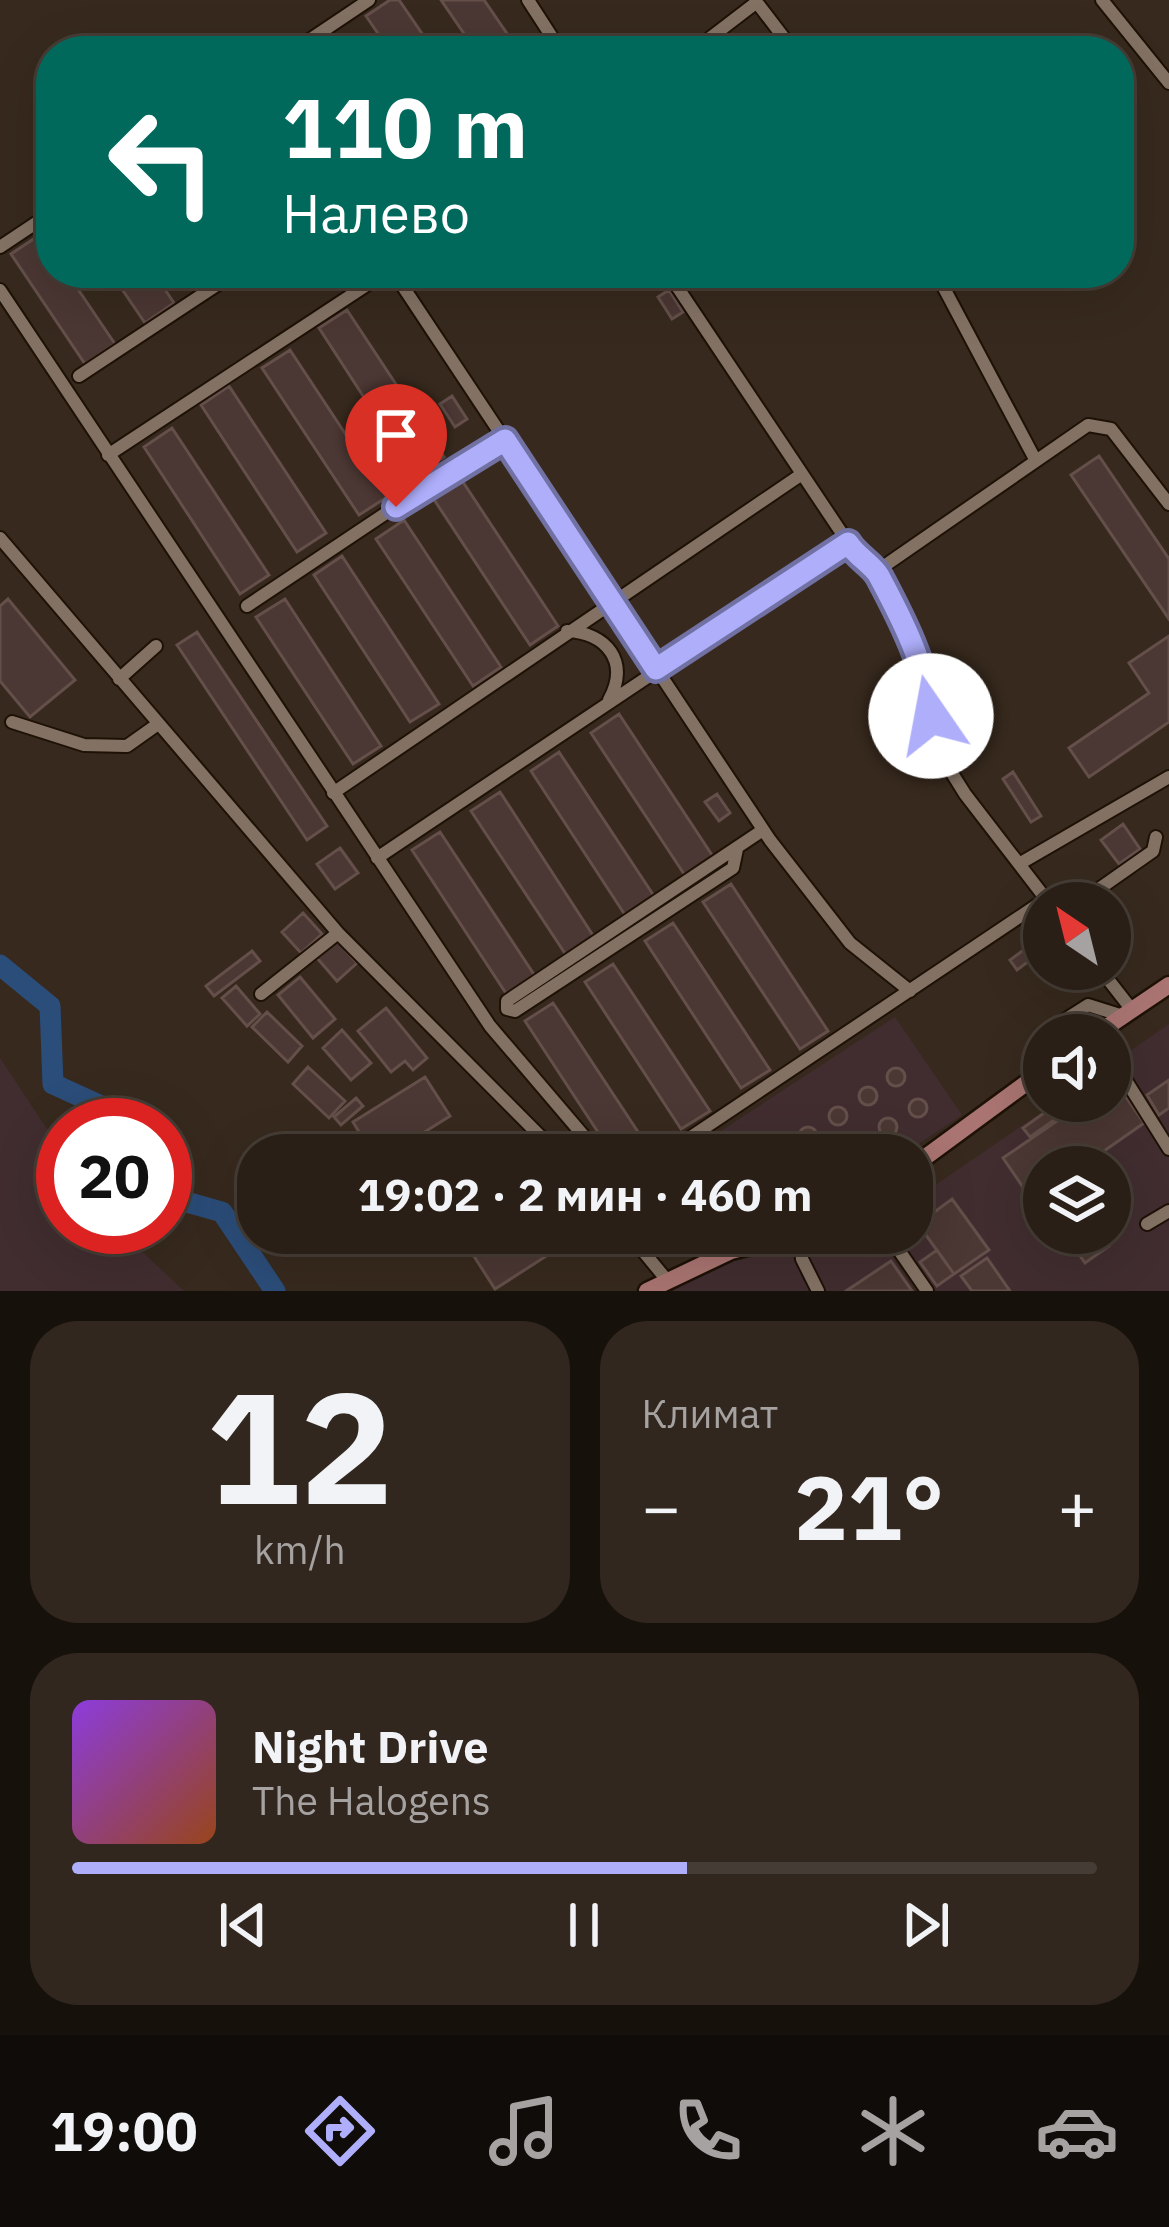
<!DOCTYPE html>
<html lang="ru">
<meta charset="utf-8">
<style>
:root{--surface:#291f16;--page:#31271f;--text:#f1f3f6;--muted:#a5a2a1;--line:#453d35;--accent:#aeaefb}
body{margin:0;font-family:"IBM Plex Sans",sans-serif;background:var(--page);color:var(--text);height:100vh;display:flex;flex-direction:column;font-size:45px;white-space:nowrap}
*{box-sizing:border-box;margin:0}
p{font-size:39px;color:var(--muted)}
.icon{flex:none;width:66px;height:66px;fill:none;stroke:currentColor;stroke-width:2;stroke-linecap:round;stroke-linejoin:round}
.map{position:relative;height:1291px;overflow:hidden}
.side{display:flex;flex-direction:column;gap:30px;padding:30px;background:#17110c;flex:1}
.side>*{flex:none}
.banner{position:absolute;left:36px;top:36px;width:1098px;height:252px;border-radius:48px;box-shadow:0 12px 48px #0002,0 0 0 3px var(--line);background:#00695c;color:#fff;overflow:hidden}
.needle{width:78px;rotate:325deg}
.buttons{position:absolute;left:1023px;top:882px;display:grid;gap:24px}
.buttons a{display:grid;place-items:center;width:108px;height:108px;border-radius:50%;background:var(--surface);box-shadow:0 12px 48px #0002,0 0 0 3px var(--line);font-size:60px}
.speed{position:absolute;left:36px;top:1098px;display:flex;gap:24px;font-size:60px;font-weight:700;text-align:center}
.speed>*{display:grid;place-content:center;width:156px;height:156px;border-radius:50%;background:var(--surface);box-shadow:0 12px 48px #0002,0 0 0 3px var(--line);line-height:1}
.speed .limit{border:18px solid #d22;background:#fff;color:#111}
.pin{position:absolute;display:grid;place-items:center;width:102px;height:102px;color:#fff;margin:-123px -51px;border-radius:50% 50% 50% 0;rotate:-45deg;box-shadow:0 0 12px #0007}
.pin .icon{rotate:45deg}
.me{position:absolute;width:132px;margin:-66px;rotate:348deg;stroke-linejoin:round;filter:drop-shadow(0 0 9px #0008)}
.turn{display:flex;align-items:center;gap:42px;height:252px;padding:0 48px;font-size:54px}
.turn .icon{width:156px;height:156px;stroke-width:2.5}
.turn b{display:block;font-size:84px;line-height:102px}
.big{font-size:90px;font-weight:700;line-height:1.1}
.side .widget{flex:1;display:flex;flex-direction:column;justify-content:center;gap:18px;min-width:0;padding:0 42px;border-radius:48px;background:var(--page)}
.side .dial{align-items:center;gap:0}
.dial b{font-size:156px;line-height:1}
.song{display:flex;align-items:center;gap:36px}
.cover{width:144px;height:144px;border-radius:18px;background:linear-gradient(135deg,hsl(270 70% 55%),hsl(20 70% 35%))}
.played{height:12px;border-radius:6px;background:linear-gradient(90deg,var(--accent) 60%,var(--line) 60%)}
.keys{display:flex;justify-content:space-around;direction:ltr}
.heat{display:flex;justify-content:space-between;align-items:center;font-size:66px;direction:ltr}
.side .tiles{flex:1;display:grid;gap:30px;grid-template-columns:1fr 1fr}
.widget:last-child{grid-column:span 2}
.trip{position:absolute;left:237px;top:1134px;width:696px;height:120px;border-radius:48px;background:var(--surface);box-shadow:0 12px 48px #0002,0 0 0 3px var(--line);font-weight:700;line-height:120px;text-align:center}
.tab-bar{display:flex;height:192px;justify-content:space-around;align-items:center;background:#100c09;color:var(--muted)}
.tab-bar .icon{width:84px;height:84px}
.tab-bar .on{color:var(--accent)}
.tab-bar b{font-size:54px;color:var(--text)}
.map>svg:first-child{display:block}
.industrial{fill:#412d30;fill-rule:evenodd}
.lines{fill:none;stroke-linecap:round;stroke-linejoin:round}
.river{stroke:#2b4d79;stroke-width:21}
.building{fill:#4b3733;stroke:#644f4a;stroke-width:3}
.minor-casing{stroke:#1e1106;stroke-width:16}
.major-casing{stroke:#1e1106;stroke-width:21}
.minor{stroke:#837264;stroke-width:12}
.major{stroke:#a97471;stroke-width:16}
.route-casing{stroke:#7171a3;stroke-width:30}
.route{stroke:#aeaefb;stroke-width:21}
</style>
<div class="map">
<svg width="1169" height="1291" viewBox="0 0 1169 1291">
<rect width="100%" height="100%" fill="#37291d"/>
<path class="industrial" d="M 895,1017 L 962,1115 L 902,1155 L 684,1155 Z
M 1169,1024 L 1169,1291 L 930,1291 L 891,1233 L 912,1233 L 912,1201 L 1058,1101 L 1110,1101 L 1110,1065 ZM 1044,1167 L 1110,1167 L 1110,1233 L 1044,1233 Z
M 0,1058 L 63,1153 L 63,1227 L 116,1227 L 184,1291 L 0,1291 Z
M 644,1233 L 737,1233 L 663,1257 Z
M 862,1233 L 877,1233 L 915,1291 L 672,1291 L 711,1266 Z"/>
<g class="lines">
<path class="river" d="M 0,965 L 50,1006 L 53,1084 L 143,1125
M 165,1196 L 222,1212 L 275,1291"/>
</g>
<path class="building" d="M 390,0 L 399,0 L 434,51 L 390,51 L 366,16 Z
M 441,0 L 484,0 L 519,51 L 476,51 Z
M 336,36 L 347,51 L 313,51 Z
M 41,234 L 51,249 L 51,273 L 67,273 L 115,344 L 85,364 L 11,254 Z
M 111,273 L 154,273 L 174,303 L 145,323 Z
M 669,290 L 683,312 L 672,319 L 658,297 Z
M 347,310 L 444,457 L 415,476 L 319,328 Z
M 290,350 L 387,497 L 359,515 L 262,368 Z
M 229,386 L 326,533 L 297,552 L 201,405 Z
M 452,396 L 467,419 L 455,427 L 440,404 Z
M 172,428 L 269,575 L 240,594 L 144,447 Z
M 1099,456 L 1169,559 L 1169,619 L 1071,475 Z
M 461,479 L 558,626 L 530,645 L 433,498 Z
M 404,520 L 501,667 L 473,686 L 376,539 Z
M 342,556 L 439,704 L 410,722 L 314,575 Z
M 8,599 L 75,680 L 30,717 L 0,681 L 0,606 Z
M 285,599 L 381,746 L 353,764 L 256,617 Z
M 197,632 L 327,826 L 307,840 L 177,645 Z
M 1169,636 L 1169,722 L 1089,777 L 1069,748 L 1149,693 L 1129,663 Z
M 619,714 L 716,861 L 688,880 L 591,733 Z
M 559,752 L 656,899 L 627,918 L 531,771 Z
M 1013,772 L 1041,816 L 1031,822 L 1003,779 Z
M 500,792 L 596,940 L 568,958 L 471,811 Z
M 717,794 L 730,813 L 719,821 L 705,802 Z
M 1123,824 L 1140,849 L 1119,864 L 1101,840 Z
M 440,832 L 537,979 L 509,998 L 412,850 Z
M 340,848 L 358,873 L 335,889 L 317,864 Z
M 731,884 L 828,1031 L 800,1049 L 703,902 Z
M 303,913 L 322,934 L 301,953 L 282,932 Z
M 673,923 L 770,1070 L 741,1088 L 645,941 Z
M 1044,935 L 1044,950 L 1017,970 L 1010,960 Z
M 337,941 L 357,963 L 337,981 L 317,958 Z
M 252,951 L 260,961 L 214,996 L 206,986 Z
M 613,964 L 710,1111 L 681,1129 L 585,982 Z
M 300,977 L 335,1019 L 313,1038 L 278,995 Z
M 236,986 L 260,1014 L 247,1026 L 222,998 Z
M 553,1003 L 650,1150 L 642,1155 L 613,1155 L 525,1021 Z
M 386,1008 L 427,1058 L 413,1070 L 405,1061 L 391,1072 L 358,1031 Z
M 267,1012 L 302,1046 L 288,1062 L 252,1027 Z
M 342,1030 L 371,1063 L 351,1080 L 323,1048 Z
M 308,1067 L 345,1101 L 329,1118 L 293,1084 Z
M887 1077a9 9 0 1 1 18 0a9 9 0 1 1-18 0Z
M 425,1077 L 450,1116 L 388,1155 L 373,1155 L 353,1122 Z
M 1169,1080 L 1169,1108 L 1159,1115 L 1147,1095 Z
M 1115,1081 L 1144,1123 L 1081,1167 L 1044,1167 L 1044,1192 L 1037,1198 L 1031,1190 L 1027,1193 L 1003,1158 L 1086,1101 L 1110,1101 Z
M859 1096a9 9 0 1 1 18 0a9 9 0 1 1-18 0Z
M 356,1098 L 363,1106 L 341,1125 L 334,1117 Z
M909 1108a9 9 0 1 1 18 0a9 9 0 1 1-18 0Z
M 1061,1101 L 1081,1101 L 1030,1137 L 1023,1128 Z
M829 1116a9 9 0 1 1 18 0a9 9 0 1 1-18 0Z
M879 1127a9 9 0 1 1 18 0a9 9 0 1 1-18 0Z
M799 1136a9 9 0 1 1 18 0a9 9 0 1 1-18 0Z
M851 1147a9 9 0 1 1 18 0a9 9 0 1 1-18 0Z
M 952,1199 L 989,1250 L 954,1274 L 918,1224 Z
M 459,1233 L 582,1233 L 495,1289 Z
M 1064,1233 L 1100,1233 L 1109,1246 L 1085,1263 Z
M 937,1250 L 954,1274 L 937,1286 L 920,1262 Z
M 987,1258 L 1010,1291 L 972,1291 L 961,1276 Z
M 891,1261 L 912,1291 L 846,1291 Z"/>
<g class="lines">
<defs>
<path id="minor" d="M 528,0 L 561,51
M 755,0 L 794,51
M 1102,0 L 1169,83
M 293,51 L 369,0
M 693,51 L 757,2
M 0,247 L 51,213
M 394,273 L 770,840 L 850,943 L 910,991
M 668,273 L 861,562 L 877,571
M 936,273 L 1036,461
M 0,290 L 490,1026 L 600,1155
M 79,376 L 235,273
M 108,455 L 385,273
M 0,538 L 338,933 L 559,1155
M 247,606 L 470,457 L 505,440
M 567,631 C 607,633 630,662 609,700
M 119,679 L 156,646
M 12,722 L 84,745 L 127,746 L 158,724
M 333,793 L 802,474
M 737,849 L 733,868 L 515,1011 L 507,1009 L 507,1001 L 763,830
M 377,858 L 848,543
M 1019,864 L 1169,777
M 1049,903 L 965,794 L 932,741 L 929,692 L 918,657 L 877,571 L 1088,425 L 1111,429 L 1169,504
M 1079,903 L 1153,851 L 1156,837
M 1100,969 L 1132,1010
M 261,994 L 338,933
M 1052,1035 L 1052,1028 L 1088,1005 L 1123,1016
M 1110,1055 L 1169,1149
M 664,1155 L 1046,899
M 1147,1224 L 1169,1211
M 628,1233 L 666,1279
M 800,1233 L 802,1259 L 818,1291
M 887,1233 L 927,1291"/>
<path id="major" d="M 1095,1035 L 1169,985
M 912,1167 L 1044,1070
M 647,1291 L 731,1251 L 800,1233"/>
</defs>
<use href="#minor" class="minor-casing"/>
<use href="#major" class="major-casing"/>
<use href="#minor" class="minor"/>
<use href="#major" class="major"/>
</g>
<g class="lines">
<defs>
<path id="route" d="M 396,507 L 505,440 L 656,669 L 848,543 C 856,556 873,565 879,576 C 902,619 927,668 931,716"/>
</defs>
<use href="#route" class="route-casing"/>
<use href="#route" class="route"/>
</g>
</svg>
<div class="buttons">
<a><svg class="needle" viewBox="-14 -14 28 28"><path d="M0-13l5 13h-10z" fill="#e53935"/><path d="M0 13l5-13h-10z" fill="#a5a2a1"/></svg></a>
<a><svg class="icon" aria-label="sound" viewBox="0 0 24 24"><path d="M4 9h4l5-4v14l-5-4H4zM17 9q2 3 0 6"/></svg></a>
<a><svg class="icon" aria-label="layers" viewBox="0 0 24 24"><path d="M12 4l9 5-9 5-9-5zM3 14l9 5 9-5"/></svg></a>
</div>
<div class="speed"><div class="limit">20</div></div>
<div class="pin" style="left:396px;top:507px;background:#d93025"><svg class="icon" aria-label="arrive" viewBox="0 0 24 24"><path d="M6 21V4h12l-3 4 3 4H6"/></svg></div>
<svg class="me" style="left:931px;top:716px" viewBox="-20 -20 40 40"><circle r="19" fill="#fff"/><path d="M0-13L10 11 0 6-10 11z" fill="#aeaefb"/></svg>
<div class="trip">19:02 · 2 мин · 460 m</div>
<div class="banner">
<div class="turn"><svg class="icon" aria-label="left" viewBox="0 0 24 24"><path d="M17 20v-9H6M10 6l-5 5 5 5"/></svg><div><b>110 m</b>Налево</div></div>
</div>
</div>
<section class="side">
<div class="tiles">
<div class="widget dial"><b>12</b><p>km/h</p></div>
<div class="widget"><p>Климат</p>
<div class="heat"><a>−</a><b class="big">21°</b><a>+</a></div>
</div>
<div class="widget">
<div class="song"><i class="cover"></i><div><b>Night Drive</b><p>The Halogens</p></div></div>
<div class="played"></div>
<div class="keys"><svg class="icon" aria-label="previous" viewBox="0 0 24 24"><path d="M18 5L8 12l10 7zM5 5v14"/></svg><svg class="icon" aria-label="pause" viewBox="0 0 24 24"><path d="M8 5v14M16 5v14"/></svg><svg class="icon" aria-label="next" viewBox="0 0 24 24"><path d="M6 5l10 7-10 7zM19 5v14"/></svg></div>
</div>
</div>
</section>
<nav class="tab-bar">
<b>19:00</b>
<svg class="icon on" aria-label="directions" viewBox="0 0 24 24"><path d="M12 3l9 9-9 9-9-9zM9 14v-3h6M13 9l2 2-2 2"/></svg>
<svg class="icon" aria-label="music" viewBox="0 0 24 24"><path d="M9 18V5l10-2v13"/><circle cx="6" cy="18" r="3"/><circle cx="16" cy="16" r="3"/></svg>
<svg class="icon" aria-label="phone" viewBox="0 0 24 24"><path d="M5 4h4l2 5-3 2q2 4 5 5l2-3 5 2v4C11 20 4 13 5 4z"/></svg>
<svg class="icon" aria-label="climate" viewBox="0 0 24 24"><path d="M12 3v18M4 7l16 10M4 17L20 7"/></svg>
<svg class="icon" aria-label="car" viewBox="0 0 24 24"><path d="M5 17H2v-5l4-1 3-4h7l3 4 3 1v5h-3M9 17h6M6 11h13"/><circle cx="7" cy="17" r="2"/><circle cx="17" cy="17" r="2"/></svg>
</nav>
